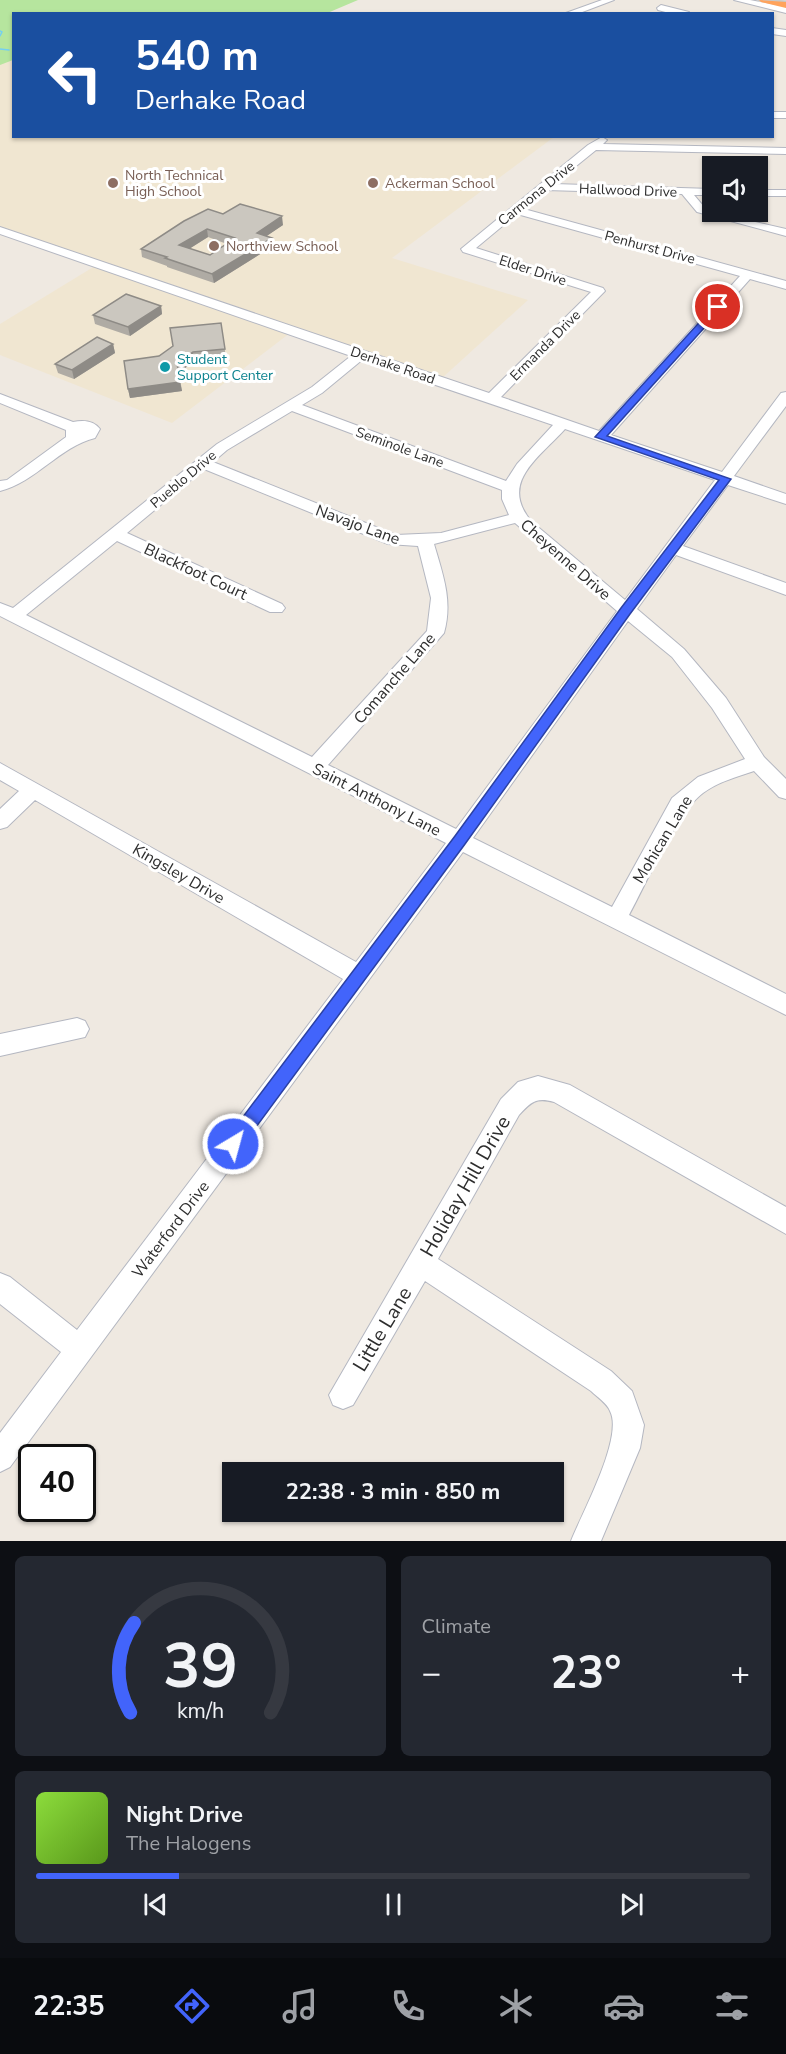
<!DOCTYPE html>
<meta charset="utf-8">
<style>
:root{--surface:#171b24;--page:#242831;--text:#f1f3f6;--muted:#9ea1a6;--line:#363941;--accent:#4264fb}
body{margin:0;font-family:"Nunito Sans",sans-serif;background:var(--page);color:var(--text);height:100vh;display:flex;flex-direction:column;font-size:22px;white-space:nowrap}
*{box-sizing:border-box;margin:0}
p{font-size:20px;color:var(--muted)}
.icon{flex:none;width:33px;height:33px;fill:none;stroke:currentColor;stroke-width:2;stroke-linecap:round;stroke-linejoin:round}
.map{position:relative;height:1541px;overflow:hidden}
.details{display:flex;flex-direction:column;gap:15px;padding:15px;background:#0d0f14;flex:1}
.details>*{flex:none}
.top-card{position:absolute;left:12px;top:12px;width:762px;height:126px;border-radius:0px;box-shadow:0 2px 4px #0004;background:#1a4fa0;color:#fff;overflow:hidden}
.controls{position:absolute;left:702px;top:156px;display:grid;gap:12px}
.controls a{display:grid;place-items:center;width:66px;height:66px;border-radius:0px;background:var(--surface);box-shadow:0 2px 4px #0004;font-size:30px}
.speed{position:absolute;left:18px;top:1444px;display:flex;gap:12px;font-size:30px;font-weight:700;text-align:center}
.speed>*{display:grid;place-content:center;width:78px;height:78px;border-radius:50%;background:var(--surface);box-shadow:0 2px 4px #0004;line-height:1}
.speed .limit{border:3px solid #111;border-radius:9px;background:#fff;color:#111}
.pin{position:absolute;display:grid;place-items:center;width:51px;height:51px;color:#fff;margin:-26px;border:3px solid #fff;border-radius:50%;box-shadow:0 2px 6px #0007}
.me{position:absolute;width:66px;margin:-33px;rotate:37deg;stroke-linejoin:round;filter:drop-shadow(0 0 4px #0008)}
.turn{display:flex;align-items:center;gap:21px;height:126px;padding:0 24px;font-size:27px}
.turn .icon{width:78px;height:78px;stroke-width:2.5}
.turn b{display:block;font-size:42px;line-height:51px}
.big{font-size:45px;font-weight:700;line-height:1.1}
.details .tile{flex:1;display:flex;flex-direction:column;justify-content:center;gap:9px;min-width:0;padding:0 21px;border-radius:9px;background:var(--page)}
.details .dial{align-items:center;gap:0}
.dial svg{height:156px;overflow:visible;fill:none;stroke:var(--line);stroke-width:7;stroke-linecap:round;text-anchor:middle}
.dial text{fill:var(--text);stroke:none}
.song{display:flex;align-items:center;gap:18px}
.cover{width:72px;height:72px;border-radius:9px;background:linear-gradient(135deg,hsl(90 70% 55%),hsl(90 70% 35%))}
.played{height:6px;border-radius:3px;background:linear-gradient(90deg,var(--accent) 20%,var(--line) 20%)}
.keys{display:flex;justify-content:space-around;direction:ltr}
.heat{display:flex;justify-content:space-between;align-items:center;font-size:33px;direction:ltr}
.details .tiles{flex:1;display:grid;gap:15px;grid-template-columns:1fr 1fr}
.tile:last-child{grid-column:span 2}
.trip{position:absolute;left:222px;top:1462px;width:342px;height:60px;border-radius:0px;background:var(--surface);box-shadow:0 2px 4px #0004;font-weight:700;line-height:60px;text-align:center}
.tab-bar{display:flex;height:96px;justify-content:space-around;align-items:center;background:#090b0e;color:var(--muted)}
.tab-bar .icon{width:42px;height:42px}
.tab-bar .active{color:var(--accent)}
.tab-bar b{font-size:27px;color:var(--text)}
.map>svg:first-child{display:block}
.education{fill:#f0e6d1}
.green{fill:#b6e59e}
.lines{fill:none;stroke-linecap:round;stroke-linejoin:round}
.stream{stroke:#75cff0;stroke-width:1.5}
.minor-casing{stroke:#b4b7c1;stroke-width:2}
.highway-casing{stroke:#c9c9c9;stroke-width:3}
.minor{fill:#fff;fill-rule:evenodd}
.highway{fill:#ffa35c;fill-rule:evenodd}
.wall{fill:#afaba4;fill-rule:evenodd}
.shaded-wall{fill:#8e8b86}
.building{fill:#cbc7bf;stroke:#8e8b86;stroke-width:1.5;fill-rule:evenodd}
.route{fill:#4264fb;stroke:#2b41a3;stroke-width:1.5}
.education-dot{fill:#8d6e63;stroke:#fff;stroke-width:2}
.culture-dot{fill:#0f9aa8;stroke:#fff;stroke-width:2}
.labels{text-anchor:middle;stroke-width:6;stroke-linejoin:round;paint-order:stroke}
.far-education-label{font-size:14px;fill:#785e54;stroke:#fff;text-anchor:start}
.far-street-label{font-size:14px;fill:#2e2e2e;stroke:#fff}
.far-culture-label{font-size:14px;fill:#0d838f;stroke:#fff;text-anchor:start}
.street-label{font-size:16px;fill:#2e2e2e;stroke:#fff}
.near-street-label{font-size:20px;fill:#2e2e2e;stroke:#fff}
</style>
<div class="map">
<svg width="786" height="1541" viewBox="0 0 786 1541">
<rect width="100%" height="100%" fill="#efe9e1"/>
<path class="education" d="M 13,57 L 14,136 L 554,137 L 392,258 L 528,300 L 442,378 L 0,228 L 0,62 Z
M 95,266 L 290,333 L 172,423 L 0,355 L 0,324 Z"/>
<path class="green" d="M 0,0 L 358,0 L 325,14 L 14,14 L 13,60 L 0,65 Z"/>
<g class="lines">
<path class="stream" d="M 0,31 L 2,32 L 0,36
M 0,49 L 9,50"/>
<defs>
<path id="minor" d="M 602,0 L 614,0 L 577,14 L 563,14 Z
M 734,0 L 750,0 L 786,7 L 786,13 Z
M 661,5 L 689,12 L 690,14 L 673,14 L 658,10 L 657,8 Z
M 772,28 L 786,30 L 786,36 L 772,34 Z
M 772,112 L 786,112 L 786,118 L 772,118 Z
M 602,137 L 607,140 L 603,144 L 786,148 L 786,154 L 596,150 L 554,184 L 712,189 L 712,195 L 694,195 L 705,208 L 712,212 L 786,229 L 786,236 L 697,212 L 682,194 L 546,190 L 524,209 L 786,281 L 786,289 L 750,279 L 611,435 L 722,472 L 781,393 L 786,392 L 786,406 L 734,476 L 786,494 L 786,504 L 728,485 L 683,546 L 786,583 L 786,595 L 676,555 L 637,609 L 684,649 L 726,698 L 764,757 L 786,779 L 786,799 L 779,797 L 754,771 C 736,777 718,782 703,793 C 677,812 646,884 629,915 L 786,994 L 786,1015 L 463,852 L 10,1467 L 0,1472 L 0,1433 L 61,1352 L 0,1304 L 0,1273 L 10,1277 L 77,1330 L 343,979 L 35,800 L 7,827 L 0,829 L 0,809 L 19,791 L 0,780 L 0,763 L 356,962 L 446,843 L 0,616 L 0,603 L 13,608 L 217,444 L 312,387 L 351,356 L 0,234 L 0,227 L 489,393 L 591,292 L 463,252 L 461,249 L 588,145 ZM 517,214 L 740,276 L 599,431 L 501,397 L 605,291 L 603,288 L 476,248 ZM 362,360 L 553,425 L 517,464 L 506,481 L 302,405 L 322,393 ZM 292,411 L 502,490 L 502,499 L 509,515 L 441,533 L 396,535 L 213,462 L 227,450 ZM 565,429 L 715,480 L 625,600 L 532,522 C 498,483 539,458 565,429 ZM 204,469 L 388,544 L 418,546 L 431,598 L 427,631 L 312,757 L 26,615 L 117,541 L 270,612 L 282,612 L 285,608 L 282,604 L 127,533 ZM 515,523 L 617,611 L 456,829 L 328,765 L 444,633 C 453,601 443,575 434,544 ZM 628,621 L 672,657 L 712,708 L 745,759 L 698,777 L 672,798 L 612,907 L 473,838 Z
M 758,190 L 786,190 L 786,196 L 758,196 Z
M 0,394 L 73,422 C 83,420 93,420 100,429 L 95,438 C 59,447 36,482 0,491 L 0,481 L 7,480 L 66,437 L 66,430 L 0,403 Z
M 77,1018 L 85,1021 L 89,1029 L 85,1037 L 0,1056 L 0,1034 Z
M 538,1076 L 570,1085 L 786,1207 L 786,1234 L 554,1102 C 536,1097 531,1102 519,1115 L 438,1259 L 611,1371 L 632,1391 L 644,1425 L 640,1448 L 601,1541 L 571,1541 C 582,1513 624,1437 610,1411 C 607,1403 597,1397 591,1391 L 425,1281 L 353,1405 L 343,1409 L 333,1405 L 329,1395 L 501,1099 L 518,1082 Z"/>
<path id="highway" d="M 759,0 L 786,2 L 786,8 L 761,2 Z"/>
</defs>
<use href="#minor" class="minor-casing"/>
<use href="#highway" class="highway-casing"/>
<use href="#minor" class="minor"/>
<use href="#highway" class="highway"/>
</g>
<path class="wall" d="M 223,214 L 283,225 L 266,236 L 272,238 L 273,246 L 214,283 L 167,267 L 167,266 L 142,257 L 141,249 ZM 208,237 L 227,244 L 210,255 L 189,249 Z
M 161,306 L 162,314 L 130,336 L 95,324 L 93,315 Z
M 221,323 L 226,358 L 194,362 L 179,372 L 182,391 L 130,398 L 128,389 L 159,356 L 173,346 Z
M 113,344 L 115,353 L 74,379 L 58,373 L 55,364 Z"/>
<path class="shaded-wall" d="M 282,216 L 283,225 L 258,242 L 257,233 Z
M 207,229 L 208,237 L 181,254 L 179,245 Z
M 272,238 L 273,246 L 214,283 L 212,274 Z
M 161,306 L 162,314 L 130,336 L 128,327 Z
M 113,344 L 115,353 L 74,379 L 72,370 Z
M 193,352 L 194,362 L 179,372 L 177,363 Z
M 180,382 L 182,391 L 130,398 L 128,389 Z"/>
<path class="building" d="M 240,204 L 282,216 L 257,233 L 272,238 L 212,274 L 165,258 L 167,257 L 141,249 L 184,221 L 208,209 L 223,214 ZM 207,229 L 235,238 L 210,255 L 179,245 Z
M 126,294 L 161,306 L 128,327 L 93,315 Z
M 221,323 L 225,349 L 193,352 L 177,363 L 180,382 L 128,389 L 124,361 L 159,356 L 173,346 L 170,328 Z
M 97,337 L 113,344 L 72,370 L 55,364 Z"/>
<path class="route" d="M 715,305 L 723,307 L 607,436 L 731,479 L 630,614 L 465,844 L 239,1150 L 233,1153 L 227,1150 L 225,1144 L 227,1138 L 455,836 L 621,608 L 719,480 L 595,437 Z"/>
<g class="education-dot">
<circle cx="113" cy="183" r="6"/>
<circle cx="373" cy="183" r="6"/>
<circle cx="214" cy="246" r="6"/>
</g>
<circle class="culture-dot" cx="165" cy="367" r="6"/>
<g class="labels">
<g class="far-education-label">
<text x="125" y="180">North Technical<tspan x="125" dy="16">High School</tspan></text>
<text x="385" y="188">Ackerman School</text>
<text x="226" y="251">Northview School</text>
</g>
<g class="far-street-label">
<text transform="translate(628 190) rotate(2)" y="5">Hallwood Drive</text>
<text transform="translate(536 193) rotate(-39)" y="5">Carmona Drive</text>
<text transform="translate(650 247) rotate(15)" y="5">Penhurst Drive</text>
<text transform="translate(533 270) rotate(18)" y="5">Elder Drive</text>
<text transform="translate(545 345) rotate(-45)" y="5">Ermanda Drive</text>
<text transform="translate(393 365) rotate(19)" y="5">Derhake Road</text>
<text transform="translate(400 447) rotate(20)" y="5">Seminole Lane</text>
<text transform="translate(183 479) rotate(-40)" y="5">Pueblo Drive</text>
</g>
<g class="far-culture-label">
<text x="177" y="364">Student<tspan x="177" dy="16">Support Center</tspan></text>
</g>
<g class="street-label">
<text transform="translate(358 524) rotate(20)" y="6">Navajo Lane</text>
<text transform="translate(566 559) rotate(41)" y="6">Cheyenne Drive</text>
<text transform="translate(196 571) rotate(25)" y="6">Blackfoot Court</text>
<text transform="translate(394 678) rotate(-49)" y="6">Comanche Lane</text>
<text transform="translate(377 799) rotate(27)" y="6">Saint Anthony Lane</text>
<text transform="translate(662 839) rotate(-59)" y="6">Mohican Lane</text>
<text transform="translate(179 873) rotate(30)" y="6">Kingsley Drive</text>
<text transform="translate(170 1229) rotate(-53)" y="6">Waterford Drive</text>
</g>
<g class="near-street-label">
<text transform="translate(465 1186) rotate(-60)" y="7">Holiday Hill Drive</text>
<text transform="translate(382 1329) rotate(-59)" y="7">Little Lane</text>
</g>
</g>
</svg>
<div class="controls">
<a><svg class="icon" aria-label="sound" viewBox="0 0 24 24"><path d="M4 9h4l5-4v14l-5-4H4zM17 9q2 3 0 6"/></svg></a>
</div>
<div class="speed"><div class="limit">40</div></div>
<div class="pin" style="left:718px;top:307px;background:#d93025"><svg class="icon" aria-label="arrive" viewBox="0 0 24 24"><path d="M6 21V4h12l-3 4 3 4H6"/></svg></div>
<svg class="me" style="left:233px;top:1144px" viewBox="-20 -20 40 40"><circle r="17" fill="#4264fb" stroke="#fff" stroke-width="3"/><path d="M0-11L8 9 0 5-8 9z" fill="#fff"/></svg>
<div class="trip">22:38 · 3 min · 850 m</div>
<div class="top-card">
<div class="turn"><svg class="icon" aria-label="left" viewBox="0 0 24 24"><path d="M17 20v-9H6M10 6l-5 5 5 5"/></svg><div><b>540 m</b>Derhake Road</div></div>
</div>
</div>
<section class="details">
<div class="tiles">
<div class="tile dial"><svg viewBox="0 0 100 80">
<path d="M14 69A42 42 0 1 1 86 69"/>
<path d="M14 69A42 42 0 0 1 16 23" stroke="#4264fb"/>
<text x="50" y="56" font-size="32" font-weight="700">39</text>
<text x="50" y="72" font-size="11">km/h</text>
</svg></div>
<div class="tile"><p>Climate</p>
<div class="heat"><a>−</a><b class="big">23°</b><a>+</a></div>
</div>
<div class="tile">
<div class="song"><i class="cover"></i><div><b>Night Drive</b><p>The Halogens</p></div></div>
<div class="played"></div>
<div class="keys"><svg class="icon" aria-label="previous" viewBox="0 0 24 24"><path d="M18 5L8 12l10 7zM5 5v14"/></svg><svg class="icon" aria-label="pause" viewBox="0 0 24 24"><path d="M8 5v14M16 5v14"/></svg><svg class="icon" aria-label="next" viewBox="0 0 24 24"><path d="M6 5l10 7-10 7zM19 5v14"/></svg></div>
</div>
</div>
</section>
<nav class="tab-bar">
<b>22:35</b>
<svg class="icon active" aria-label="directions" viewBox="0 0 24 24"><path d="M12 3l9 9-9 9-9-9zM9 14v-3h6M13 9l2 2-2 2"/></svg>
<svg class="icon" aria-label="music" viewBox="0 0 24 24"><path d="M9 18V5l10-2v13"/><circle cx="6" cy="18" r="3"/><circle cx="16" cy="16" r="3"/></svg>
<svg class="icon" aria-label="phone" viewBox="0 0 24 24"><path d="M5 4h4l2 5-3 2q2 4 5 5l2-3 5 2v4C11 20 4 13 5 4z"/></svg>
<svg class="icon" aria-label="climate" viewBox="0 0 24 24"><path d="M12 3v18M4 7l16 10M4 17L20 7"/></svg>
<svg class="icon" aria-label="car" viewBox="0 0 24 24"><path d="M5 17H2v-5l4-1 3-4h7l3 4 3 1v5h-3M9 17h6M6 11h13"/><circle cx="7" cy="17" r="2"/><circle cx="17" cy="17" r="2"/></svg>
<svg class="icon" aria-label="filters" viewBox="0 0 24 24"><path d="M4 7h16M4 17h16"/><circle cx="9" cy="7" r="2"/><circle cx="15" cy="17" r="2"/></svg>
</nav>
